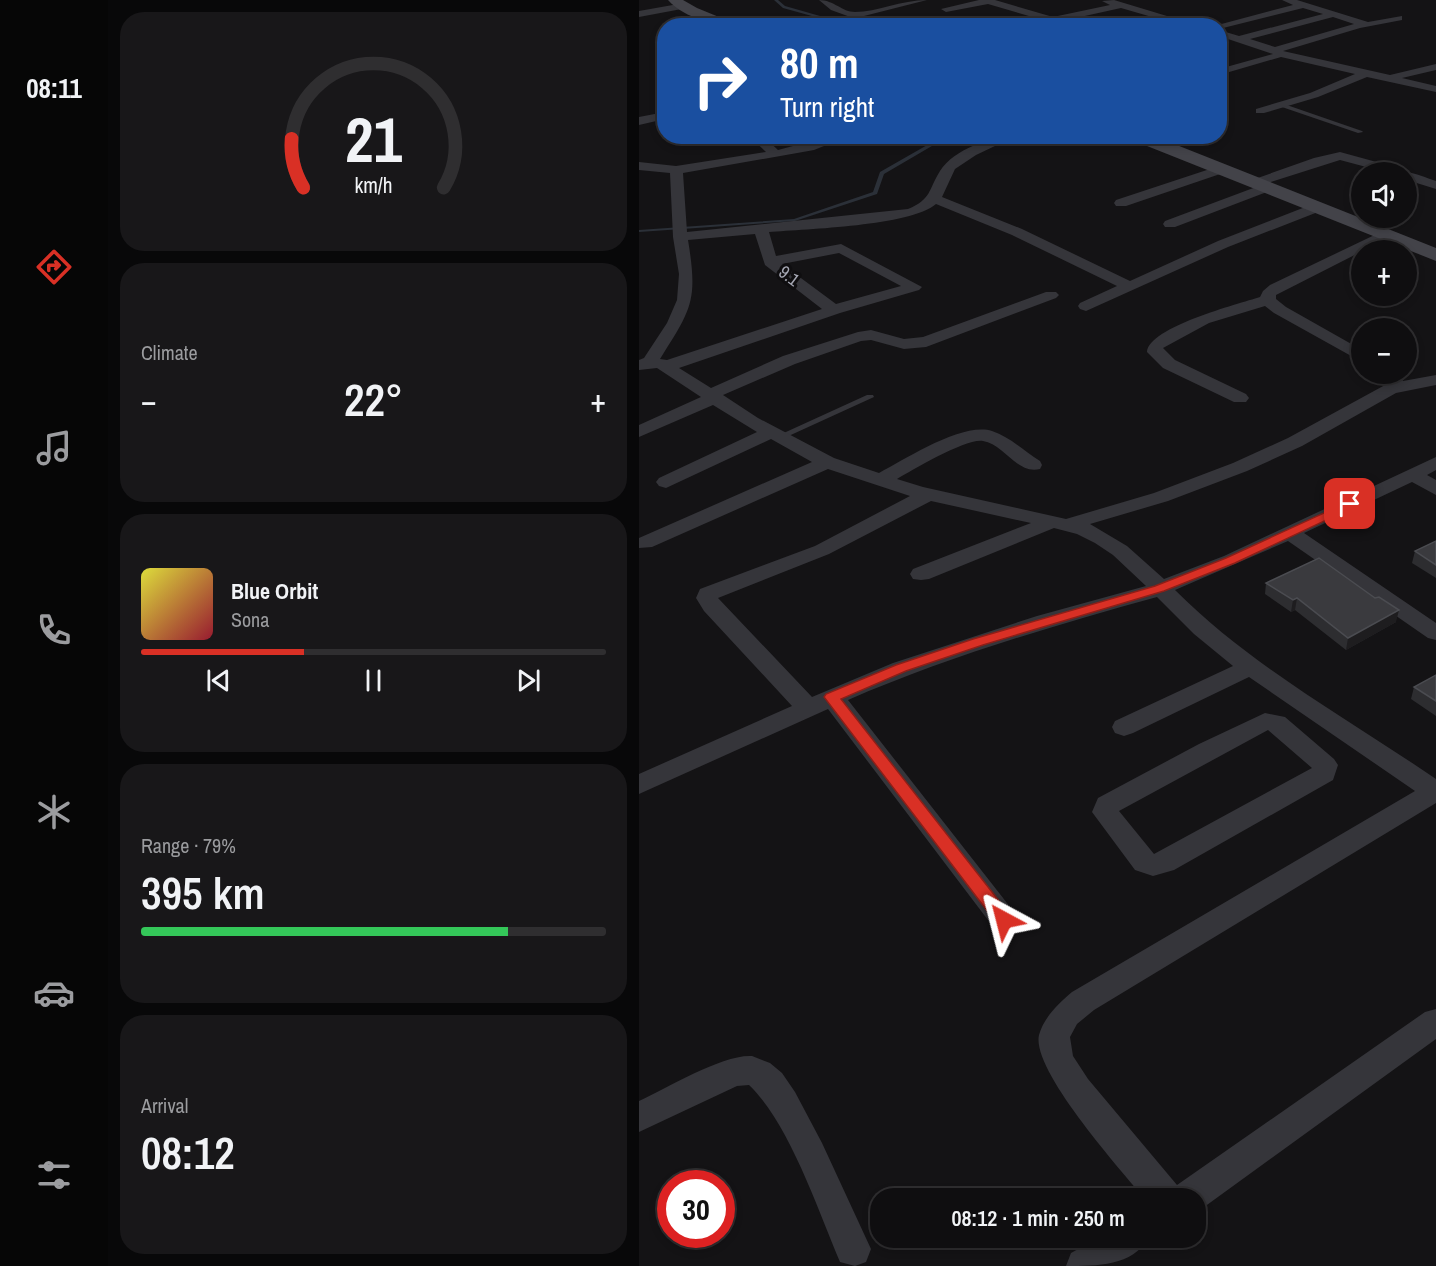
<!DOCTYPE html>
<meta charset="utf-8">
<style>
:root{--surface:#0f0e10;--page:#181719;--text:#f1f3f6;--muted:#9b9c9f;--line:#2f2e30;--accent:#d93025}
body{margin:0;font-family:"Archivo Narrow",sans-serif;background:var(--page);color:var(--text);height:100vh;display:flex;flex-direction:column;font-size:22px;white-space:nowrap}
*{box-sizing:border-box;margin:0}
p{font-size:20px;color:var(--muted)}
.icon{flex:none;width:33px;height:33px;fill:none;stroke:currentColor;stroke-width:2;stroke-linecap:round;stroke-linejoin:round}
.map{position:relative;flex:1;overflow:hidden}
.details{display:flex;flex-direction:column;gap:12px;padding:12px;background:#080809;width:531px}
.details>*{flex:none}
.hud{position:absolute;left:18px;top:18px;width:570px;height:126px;border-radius:24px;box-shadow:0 3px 9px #0003,0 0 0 2px var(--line);background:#1a4fa0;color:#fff;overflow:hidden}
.controls{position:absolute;left:712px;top:162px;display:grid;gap:12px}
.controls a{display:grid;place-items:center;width:66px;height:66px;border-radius:50%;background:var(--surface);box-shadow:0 3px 9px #0003,0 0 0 2px var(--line);font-size:30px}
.speed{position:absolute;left:18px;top:1170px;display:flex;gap:12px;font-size:30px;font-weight:700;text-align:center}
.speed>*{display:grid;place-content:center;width:78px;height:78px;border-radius:50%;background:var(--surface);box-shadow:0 3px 9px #0003,0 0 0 2px var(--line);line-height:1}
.speed .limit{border:9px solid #d22;background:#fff;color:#111}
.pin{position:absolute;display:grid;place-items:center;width:51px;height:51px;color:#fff;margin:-26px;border-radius:12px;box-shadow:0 3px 9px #0006}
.me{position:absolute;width:66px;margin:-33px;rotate:322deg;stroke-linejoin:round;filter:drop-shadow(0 0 4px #0008)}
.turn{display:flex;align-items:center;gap:21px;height:126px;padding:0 24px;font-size:27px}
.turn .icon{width:78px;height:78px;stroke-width:2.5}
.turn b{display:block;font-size:42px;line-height:51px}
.big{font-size:45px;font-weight:600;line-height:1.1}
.details .tile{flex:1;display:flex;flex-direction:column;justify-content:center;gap:9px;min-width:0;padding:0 21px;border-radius:24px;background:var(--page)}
.details .dial{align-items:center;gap:0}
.dial svg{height:156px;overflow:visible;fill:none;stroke:var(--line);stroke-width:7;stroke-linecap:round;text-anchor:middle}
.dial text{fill:var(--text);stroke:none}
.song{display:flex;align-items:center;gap:18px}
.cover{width:72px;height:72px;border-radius:9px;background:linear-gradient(135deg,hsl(60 70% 55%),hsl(350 70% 35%))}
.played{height:6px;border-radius:3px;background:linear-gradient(90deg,var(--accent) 35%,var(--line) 35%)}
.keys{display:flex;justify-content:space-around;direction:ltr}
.heat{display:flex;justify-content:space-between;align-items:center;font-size:33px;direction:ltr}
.charge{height:9px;border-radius:4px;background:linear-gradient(90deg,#34c759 79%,var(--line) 0)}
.trip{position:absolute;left:231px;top:1188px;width:336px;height:60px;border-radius:24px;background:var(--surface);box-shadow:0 3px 9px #0003,0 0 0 2px var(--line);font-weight:600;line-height:60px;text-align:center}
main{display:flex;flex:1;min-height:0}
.tab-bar{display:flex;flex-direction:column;width:108px;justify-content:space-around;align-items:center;background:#060606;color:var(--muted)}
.tab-bar .icon{width:42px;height:42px}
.tab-bar .active{color:var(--accent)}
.tab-bar b{font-size:27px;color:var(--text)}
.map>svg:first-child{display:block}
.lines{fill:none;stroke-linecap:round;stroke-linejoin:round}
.stream{fill:#2b3038;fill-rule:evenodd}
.service{fill:#35353a;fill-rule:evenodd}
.minor{fill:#35353a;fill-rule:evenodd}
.secondary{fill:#434349;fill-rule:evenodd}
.wall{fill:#2d2d30}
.shaded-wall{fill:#1e1d1f}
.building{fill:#3a3a3e;stroke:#4b4c51;stroke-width:1.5}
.route{fill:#d93025;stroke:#8d1f18;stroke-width:1.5}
.labels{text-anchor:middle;stroke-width:6;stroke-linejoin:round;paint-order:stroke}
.far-street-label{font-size:18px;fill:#a6a8b4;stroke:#0f0e10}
</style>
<main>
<nav class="tab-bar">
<b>08:11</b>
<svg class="icon active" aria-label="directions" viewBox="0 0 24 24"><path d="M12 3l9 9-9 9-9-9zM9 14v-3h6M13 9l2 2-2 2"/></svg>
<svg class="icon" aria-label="music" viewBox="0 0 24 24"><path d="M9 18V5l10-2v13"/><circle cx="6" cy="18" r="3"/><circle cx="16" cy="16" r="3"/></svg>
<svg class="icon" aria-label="phone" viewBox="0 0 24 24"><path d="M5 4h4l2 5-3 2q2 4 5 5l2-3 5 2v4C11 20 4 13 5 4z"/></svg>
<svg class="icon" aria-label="climate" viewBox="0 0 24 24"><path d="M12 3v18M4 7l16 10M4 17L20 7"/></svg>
<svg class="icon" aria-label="car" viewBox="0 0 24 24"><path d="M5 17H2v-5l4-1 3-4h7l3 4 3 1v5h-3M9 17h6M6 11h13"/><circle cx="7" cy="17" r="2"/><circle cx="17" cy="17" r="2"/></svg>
<svg class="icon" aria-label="filters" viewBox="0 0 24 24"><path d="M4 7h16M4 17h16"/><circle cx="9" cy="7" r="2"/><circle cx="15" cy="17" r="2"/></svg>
</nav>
<section class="details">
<div class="tile dial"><svg viewBox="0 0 100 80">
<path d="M14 69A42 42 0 1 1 86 69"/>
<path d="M14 69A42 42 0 0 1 8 44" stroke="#d93025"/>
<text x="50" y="56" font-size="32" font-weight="700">21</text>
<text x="50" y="72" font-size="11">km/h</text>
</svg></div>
<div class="tile"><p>Climate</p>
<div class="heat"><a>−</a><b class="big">22°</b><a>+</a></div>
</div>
<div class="tile">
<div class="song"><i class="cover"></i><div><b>Blue Orbit</b><p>Sona</p></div></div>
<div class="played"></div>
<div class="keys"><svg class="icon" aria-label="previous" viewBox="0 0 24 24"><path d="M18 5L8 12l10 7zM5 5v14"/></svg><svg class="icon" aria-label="pause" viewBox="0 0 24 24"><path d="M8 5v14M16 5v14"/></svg><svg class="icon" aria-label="next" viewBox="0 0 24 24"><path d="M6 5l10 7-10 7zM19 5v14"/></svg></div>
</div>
<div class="tile"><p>Range · 79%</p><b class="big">395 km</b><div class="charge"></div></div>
<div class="tile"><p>Arrival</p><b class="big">08:12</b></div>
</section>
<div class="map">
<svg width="797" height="1266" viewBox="0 0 797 1266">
<rect width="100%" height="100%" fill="#141315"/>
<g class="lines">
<path class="stream" d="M 135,0 L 139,0 L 146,6 L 216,26 L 209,26 L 144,8 Z
M 304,136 L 310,136 L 245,174 L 238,194 L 156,221 L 0,232 L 0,230 L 155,219 L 234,192 L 241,172 Z"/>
<path class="service" d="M 642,103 L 723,131 L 724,132 L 719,133 L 640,106 Z
M 228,395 L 234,395 L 235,397 L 143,439 L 137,439 L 136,437 Z"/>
<path class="minor" d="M 180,0 C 195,0 203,12 216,12 C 238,12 262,0 288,0 L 225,16 L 233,20 L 228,23 L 192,10 Z
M 340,0 L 356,0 L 414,17 L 471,5 L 463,1 L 475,0 L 561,26 L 544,26 L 482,8 L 414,23 L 349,4 L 307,12 L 302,9 Z
M 643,0 L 658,0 L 729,22 L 763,16 L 763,20 L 721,28 L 644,51 L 751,75 L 797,64 L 797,70 L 763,78 L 797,86 L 797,92 L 728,77 L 679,97 L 625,113 L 617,113 L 617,109 L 671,93 L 716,74 L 642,57 L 580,75 L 580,69 L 634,54 L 580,36 L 580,30 L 600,36 L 684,14 L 664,8 L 580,29 L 580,26 L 575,26 L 654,5 ZM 694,17 L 715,24 L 636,47 L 611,39 Z
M 45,3 L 48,4 L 48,8 L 0,17 L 0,11 Z
M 26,112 L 26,119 L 0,125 L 0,117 Z
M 110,136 L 124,136 L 139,150 L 191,136 L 210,136 L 175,150 L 44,173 L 48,232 L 269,209 C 293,199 289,190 301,171 C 315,149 353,136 377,136 L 337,155 L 316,169 L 303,197 L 383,229 L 491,281 L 579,241 L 674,204 L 684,204 L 686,207 L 684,210 L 589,247 L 447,311 L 441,309 L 439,306 L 441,303 L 478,286 L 373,235 L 297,204 C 271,226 168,229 130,232 L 137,256 L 202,244 L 283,287 L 280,290 L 201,313 L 40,368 L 72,388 L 144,356 L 219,332 L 232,330 L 265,339 L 284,337 L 407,292 L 417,292 L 420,295 L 417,298 L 287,347 L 265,349 L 232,340 L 222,341 L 156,364 L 84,395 L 119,418 L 195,458 L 240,473 C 267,459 323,422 353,431 C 371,437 385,451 401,461 L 403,465 L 401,469 C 378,475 365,444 344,441 C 327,438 274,470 258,479 L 284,487 L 427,519 L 515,493 L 594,463 L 649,438 L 746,385 L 747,380 L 742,374 L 760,374 L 764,381 L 797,375 L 797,385 L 757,393 L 663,446 L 608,471 L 529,501 L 451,524 L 488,546 L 525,579 L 585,556 L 797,457 L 797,470 L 788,475 L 797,480 L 797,495 L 773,482 L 665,533 L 797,623 L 797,640 L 789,638 L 649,541 L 536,590 C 613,667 708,718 797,779 L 797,803 L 455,1010 L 438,1024 L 431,1037 L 434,1056 L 449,1079 L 538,1185 L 786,1012 L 797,1009 L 797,1039 L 561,1210 L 556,1212 L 556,1198 L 505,1198 C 481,1169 392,1070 400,1035 C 405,1017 420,1003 433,992 L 776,791 L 610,677 L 494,733 L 485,736 L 476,733 L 473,727 L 476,721 L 594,666 L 555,634 L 518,597 C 413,626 308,657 209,700 L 375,912 L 379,920 L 375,928 L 365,932 L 355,928 L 189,709 L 0,794 L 0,774 L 153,706 L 65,611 L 57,598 L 61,589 L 176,546 L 271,496 L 189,469 L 13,547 L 0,548 L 0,538 L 173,462 L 132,439 L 27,488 L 20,486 L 17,482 L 20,478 L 118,432 L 74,405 L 0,437 L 0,425 L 62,397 L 18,368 L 0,370 L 0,360 L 5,358 L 28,323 L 38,300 L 40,274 L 34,237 L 31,173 L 0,170 L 0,162 L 37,166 L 127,152 ZM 116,234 L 126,265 L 183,309 L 28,360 L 21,359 C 53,308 59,301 49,240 ZM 200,253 L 262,286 L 197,304 L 143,264 ZM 292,501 L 392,523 L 274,569 L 271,574 L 274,579 L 282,580 L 290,579 L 415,528 L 438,534 L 456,543 L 474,555 L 507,586 L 398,616 L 254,663 L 173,697 L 79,598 L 190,554 Z
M 701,152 L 763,169 L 764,172 L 746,172 L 701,160 L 629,183 L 635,187 L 633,190 L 536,227 L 526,227 L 524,224 L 526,221 L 617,187 L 611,183 L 613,180 L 675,158 Z
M 583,165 L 589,169 L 587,172 L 487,206 L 477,206 L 475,203 L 477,200 Z
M 767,172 C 777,173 787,178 797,181 L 797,189 L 768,180 Z
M 746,230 L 753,234 L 751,237 L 637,295 L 637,299 L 647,307 L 723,350 L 723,362 L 635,313 L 626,306 L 570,323 L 524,348 L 536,360 L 607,394 L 610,398 L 607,402 L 595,402 L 524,368 L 508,352 C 510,327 599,304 621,297 L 624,291 L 631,285 Z
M 626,713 L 646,717 L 695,759 L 699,765 L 694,780 L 535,870 L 514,876 L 496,870 L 453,812 L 459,798 L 560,744 ZM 629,730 L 673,768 L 515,854 L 480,811 Z
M 113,1056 L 131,1063 L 143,1073 L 156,1092 L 183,1143 L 232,1249 L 227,1262 L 216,1266 L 201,1262 C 179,1210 150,1123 110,1085 L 98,1086 L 0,1132 L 0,1101 C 28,1088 84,1054 113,1056 Z
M 459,1238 L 509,1238 C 494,1266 458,1266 427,1266 L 432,1253 Z"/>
<path class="secondary" d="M 29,0 L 44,0 L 58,8 L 102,26 C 78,26 46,19 29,0 Z
M 229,22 L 243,22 L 249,26 L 223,26 Z
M 491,136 L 515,136 L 797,248 L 797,261 L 493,140 Z"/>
</g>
<path class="wall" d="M 797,541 L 797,578 L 773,563 L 776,551 Z
M 627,583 L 757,622 L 707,650 L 656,610 L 652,612 L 626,594 Z
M 797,675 L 797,716 L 772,699 L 775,687 Z"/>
<path class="shaded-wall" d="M 658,598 L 656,610 L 652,612 L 654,600 Z
M 760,610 L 757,622 L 707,650 L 709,638 Z"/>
<path class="building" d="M 797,541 L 797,565 L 776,551 Z
M 680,558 L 736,598 L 740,597 L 760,610 L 709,638 L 658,598 L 654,600 L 627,583 Z
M 797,675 L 797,701 L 775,687 Z"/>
<path class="route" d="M 711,501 L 717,504 L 715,507 L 596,563 L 525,591 L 344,645 L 267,671 L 202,699 L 371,915 L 373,920 L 371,925 L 365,927 L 359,925 L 185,697 L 187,694 L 257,665 L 334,639 L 516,586 L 587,558 Z"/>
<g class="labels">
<g class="far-street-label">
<text transform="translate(150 276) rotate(37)" y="6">9.1</text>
</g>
</g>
</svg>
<div class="controls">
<a><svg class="icon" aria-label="sound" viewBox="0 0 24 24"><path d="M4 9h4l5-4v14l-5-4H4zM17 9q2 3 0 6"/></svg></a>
<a>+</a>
<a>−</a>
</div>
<div class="speed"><div class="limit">30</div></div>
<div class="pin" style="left:711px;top:504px;background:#d93025"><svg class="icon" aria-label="arrive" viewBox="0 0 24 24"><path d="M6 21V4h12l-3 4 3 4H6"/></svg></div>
<svg class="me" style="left:365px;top:920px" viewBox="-20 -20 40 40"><path d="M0-17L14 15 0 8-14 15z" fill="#d93025" stroke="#fff" stroke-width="4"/></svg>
<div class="trip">08:12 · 1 min · 250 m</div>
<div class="hud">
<div class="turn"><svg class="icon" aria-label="right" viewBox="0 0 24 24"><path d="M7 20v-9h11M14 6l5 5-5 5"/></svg><div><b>80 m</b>Turn right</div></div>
</div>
</div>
</main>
